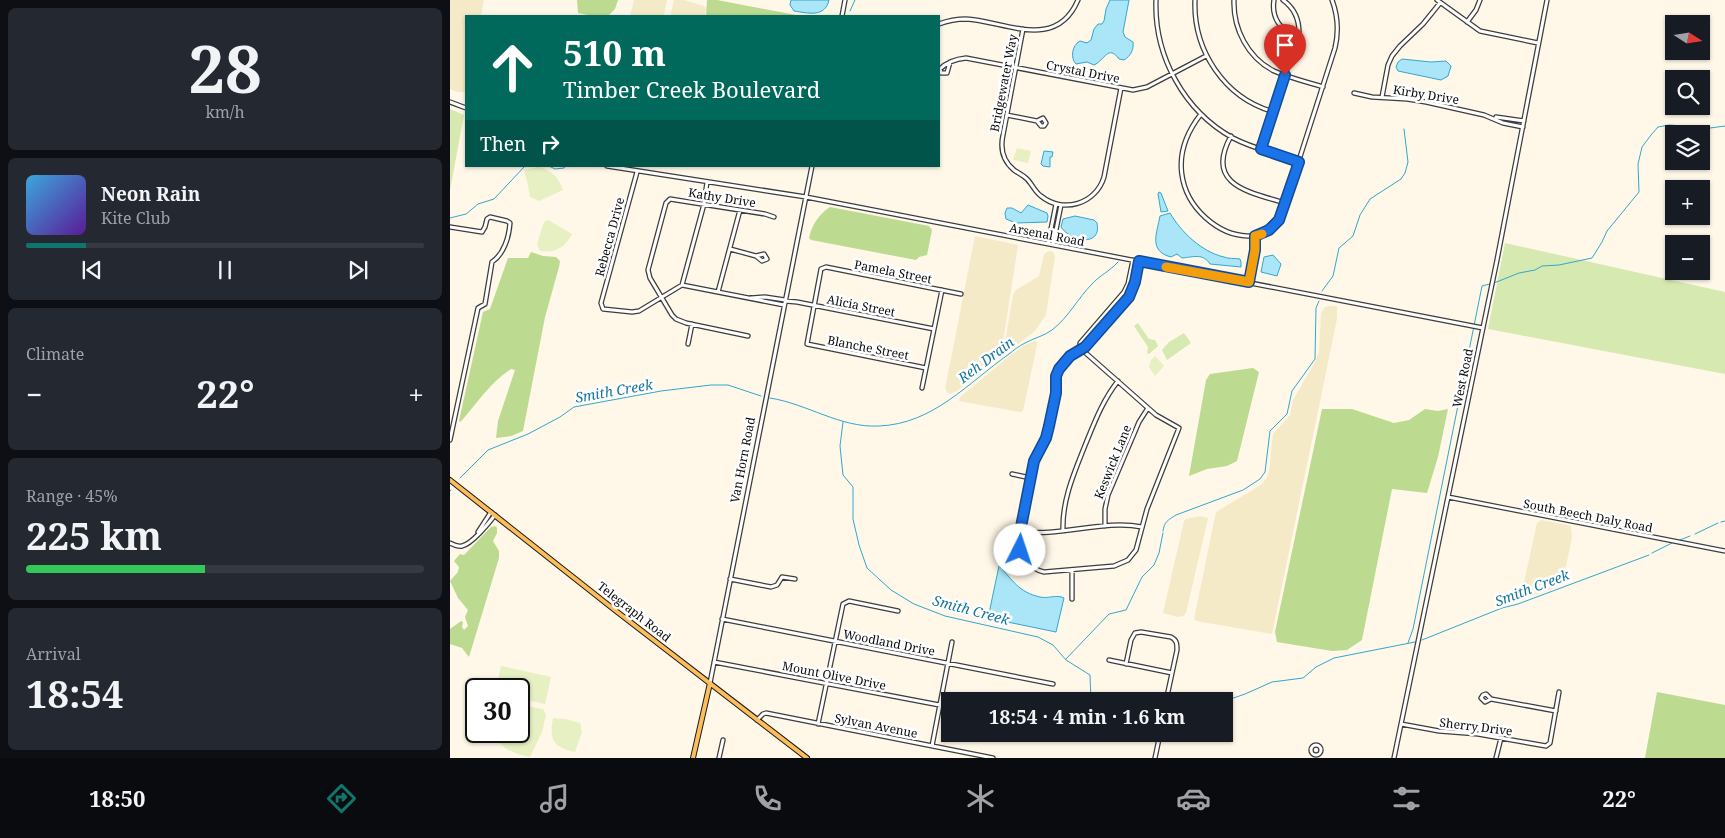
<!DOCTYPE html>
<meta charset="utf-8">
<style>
:root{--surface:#171b24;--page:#242831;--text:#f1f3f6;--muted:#9ea1a6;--line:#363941;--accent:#0f766e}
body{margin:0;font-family:"Noto Serif",serif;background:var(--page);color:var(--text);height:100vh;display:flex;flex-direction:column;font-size:19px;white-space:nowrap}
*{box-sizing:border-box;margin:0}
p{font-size:16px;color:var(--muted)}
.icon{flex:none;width:28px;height:28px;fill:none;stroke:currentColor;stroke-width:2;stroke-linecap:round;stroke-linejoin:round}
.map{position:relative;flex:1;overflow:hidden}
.sheet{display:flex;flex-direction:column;gap:8px;padding:8px;background:#0d0f14;width:450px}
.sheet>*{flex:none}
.guide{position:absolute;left:15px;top:15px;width:475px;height:152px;border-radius:0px;box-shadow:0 1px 4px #0004;background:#00695c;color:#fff;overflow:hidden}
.needle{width:32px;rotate:102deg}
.tools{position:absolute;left:1215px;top:15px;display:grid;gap:10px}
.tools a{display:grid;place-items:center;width:45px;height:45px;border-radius:0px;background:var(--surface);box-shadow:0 1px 4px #0004;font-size:25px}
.speed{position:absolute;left:15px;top:678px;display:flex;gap:10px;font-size:25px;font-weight:700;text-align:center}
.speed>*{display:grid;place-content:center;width:65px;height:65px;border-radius:50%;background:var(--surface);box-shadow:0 1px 4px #0004;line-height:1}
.speed .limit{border:2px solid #111;border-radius:8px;background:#fff;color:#111}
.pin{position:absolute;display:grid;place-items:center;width:42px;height:42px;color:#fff;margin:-51px -21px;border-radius:50% 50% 50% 0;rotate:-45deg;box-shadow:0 0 5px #0007}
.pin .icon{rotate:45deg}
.me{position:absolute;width:55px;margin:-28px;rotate:4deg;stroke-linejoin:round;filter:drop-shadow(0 0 4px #0008)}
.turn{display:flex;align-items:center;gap:18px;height:105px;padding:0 15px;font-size:22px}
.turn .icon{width:65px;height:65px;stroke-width:2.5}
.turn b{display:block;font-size:35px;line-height:42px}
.then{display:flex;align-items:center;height:48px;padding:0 15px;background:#0003;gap:10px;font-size:19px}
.big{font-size:38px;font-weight:700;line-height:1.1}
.sheet .card{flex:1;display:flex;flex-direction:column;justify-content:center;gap:8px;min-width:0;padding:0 18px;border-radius:8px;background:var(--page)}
.sheet .dial{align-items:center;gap:0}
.dial b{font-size:65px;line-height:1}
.song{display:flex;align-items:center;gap:15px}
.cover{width:60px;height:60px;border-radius:8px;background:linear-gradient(135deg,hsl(200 70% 55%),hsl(270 70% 35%))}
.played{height:5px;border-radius:2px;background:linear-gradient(90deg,var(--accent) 15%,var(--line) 15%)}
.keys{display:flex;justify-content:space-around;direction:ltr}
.heat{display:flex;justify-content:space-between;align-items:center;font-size:28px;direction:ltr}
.charge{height:8px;border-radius:4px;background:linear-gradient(90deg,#34c759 45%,var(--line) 0)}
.trip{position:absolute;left:491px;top:692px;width:292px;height:50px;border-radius:0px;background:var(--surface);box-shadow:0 1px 4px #0004;font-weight:700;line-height:50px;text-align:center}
.tab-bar{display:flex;height:80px;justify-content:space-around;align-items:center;background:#090b0e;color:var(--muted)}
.tab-bar .icon{width:35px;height:35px}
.tab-bar .active{color:var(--accent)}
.tab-bar b{font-size:22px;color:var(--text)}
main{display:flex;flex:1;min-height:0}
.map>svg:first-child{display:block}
.farmland{fill:#f5eac7}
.green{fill:#d6e9b1}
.forest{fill:#bcda90}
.pitch{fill:#e7f0c3}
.water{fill:#aae6f7;stroke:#30a8d0}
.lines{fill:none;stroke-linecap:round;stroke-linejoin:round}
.stream{stroke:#30a8d0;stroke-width:1}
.minor-casing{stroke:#3d3d3d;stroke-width:5.5}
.major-casing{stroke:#1b1b1b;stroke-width:6}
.minor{stroke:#fff;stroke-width:3}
.major{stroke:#fcbd5a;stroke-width:4}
.route-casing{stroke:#114b97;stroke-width:12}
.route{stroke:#1a73e8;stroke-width:9}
.slow{stroke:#f59e0b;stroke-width:9}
.labels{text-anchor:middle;stroke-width:5;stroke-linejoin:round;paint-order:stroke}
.street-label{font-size:12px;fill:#0a0a0a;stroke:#fff}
.water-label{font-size:14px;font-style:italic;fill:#12759d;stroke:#fff}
</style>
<main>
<section class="sheet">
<div class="card dial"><b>28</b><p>km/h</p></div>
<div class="card">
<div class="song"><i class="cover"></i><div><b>Neon Rain</b><p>Kite Club</p></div></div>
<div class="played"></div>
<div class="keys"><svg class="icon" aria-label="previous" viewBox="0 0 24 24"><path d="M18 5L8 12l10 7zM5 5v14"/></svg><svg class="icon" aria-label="pause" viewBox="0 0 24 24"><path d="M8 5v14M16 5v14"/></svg><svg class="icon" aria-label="next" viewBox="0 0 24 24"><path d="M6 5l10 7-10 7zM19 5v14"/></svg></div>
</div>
<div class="card"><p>Climate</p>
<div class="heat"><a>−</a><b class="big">22°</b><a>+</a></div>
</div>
<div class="card"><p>Range · 45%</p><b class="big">225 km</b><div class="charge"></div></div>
<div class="card"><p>Arrival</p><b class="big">18:54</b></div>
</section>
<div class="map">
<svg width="1275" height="758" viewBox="0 0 1275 758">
<rect width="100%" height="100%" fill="#fff7e7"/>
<path class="farmland" d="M 0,0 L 34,0 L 31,16 L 16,16 L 16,88 L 15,92 L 7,92 L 0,89 Z
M 184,0 L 217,0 L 214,16 L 180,16 Z
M 224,0 L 234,0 L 254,6 L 256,8 L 255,16 L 220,16 Z
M 525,236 L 568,245 L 553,342 L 548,357 L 507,391 L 499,394 L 495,389 Z
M 599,251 L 603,252 L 605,256 L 596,315 L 585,331 L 561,349 L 556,350 L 554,343 L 556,336 L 563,295 L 566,290 L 589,276 L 594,254 Z
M 881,306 L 887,306 L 887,319 L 822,634 L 746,621 L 744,619 L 766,512 L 811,485 L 816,479 L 819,472 L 823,434 L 840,415 L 843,400 L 865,362 L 869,352 L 871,313 L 875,307 Z
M 585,341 L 587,342 L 587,345 L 573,411 L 570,412 L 509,401 L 510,397 L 556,359 L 573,346 Z
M 750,516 L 758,518 L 736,613 L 733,616 L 728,617 L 717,614 L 713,613 L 734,521 L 736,519 Z
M 1091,520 L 1118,525 L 1121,527 L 1122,537 L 1113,580 L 1111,583 L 1105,588 L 1073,599 L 1071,596 L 1087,523 Z"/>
<path class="green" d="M 0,109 L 14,115 L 0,190 Z
M 1055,243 L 1275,292 L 1275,374 L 1038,329 Z
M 688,323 L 699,339 L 705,340 L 708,346 L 699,354 L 697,353 L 698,347 L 684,326 Z
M 734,333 L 741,343 L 717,360 L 712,350 L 719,342 Z"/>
<path class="forest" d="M 127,0 L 168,0 L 165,9 L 158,16 L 143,16 L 128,13 Z
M 257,0 L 267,0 L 351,16 L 256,16 Z
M 380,207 L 479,226 L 482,230 L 477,255 L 469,257 L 466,260 L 361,240 L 359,238 C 362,225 368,215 380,207 Z
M 81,252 L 93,256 L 106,257 L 110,261 L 109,267 L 95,317 L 73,431 L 61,436 L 46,438 L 48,421 L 65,370 L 61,369 C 42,381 28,401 14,418 L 10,422 L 9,421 L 33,312 L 40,309 L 58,258 L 78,258 Z
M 803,368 L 809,372 L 787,461 L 777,466 L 757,469 L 739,476 L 756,380 L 760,374 Z
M 872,409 L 902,409 L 944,423 L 959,420 L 975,409 L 988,411 L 998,409 L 988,457 L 977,493 L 942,489 L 912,640 L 897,650 L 882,651 L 827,642 L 825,632 Z
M 45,526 L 47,528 L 47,533 L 43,541 L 49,551 L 49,558 L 19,657 L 12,648 L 0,644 L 0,629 L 11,621 L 13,622 L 12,627 L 14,630 L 18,626 L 15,617 L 18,610 L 8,598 L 0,581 L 8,572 L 9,567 L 4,561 L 10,554 L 14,555 L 41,527 Z
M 1207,692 L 1275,705 L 1275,758 L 1195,758 Z"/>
<path class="pitch" d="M 567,148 L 581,151 L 578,163 L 563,160 Z
M 89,167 C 103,171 108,177 113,190 L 89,201 L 80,197 L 78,185 L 74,170 Z
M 98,220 L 122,234 C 115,248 105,253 90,251 L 87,244 L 94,222 Z
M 705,356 L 714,366 L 705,376 L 699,367 L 701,360 Z
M 51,666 L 101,677 L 95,704 L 69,698 L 69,689 L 46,689 Z
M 69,705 L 93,709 L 96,715 L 92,732 L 80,757 C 63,753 50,750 44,732 L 69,731 Z
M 103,718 L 115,719 L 130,723 L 132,732 L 125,752 C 103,747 99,740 103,718 Z"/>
<path class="water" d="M 341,0 L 379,0 C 375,18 358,13 344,11 L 340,5 Z
M 660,0 L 679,0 L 673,32 L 675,37 L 683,42 C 684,49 681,56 674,60 L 669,59 C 658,44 655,60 644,65 L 637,62 L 626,64 C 620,58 622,45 630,41 L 637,43 L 641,40 L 644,29 L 648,24 L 652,24 L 654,21 L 656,9 Z
M 952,59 L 981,62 L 996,61 L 1001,66 L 998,76 L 991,80 L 948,71 L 946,67 L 948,62 Z
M 594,151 L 603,152 L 602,157 L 600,157 L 600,167 L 593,166 L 591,164 Z
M 709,192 L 711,193 L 718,211 L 711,212 L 708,194 Z
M 578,205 L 597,213 L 598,216 L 597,222 L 566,223 L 556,219 L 555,213 L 557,208 L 562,208 L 571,213 Z
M 720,213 C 731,232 752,252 774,257 C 779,259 784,258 790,259 L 791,262 L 791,267 L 760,264 C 753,253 744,257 732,258 L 727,254 L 721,257 C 698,251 707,233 710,216 Z
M 625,216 L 644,220 L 647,223 C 652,248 620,241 611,227 L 613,219 Z
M 823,255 L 831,264 L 827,276 L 811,272 L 814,257 Z
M 549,566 C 563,580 568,592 590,597 C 599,599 606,594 614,598 L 606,632 L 538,618 Z"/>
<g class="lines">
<path class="stream" d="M 400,11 L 405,0
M 99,166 L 105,169 L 114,168 L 115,166
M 0,218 L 16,214 L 28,204 L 44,199 L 75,166
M 1044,283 L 1069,273 L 1085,270 L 1092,266 L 1109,265 L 1142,258 L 1152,242 L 1157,231 L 1189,192 L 1188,164 L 1192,147 L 1201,135 L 1208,127 L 1219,125 L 1260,128 L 1275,126
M 872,291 L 883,276 L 889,248 L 903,236 L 910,215 L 920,199 L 951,179 L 955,173 L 958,162 L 954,129
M 320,398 C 358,404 390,428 429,426 C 483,424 518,383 559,354 C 564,350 569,346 575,343 C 584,338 594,336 602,330 C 618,318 628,298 642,284 C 650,275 659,272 668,262
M 393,422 L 390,446 L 393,475 L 403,487 L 403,519 L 409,545 L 417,568 L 441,590 L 464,604 L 495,616 L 588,637 L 603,645 L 616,660 L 640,675 L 641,701
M 10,478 L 38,450 L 78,434 L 110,417 L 124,407 L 211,391 L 261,385 L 278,385 L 311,396
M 0,491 L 1,490
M 1271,522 L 1275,521
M 713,531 C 714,522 718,520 726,515 L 793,490 L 810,479 L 815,472 L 820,431 L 837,414 L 842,391 L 865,359 L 866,308 L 869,301
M 1245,534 L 1268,523
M 1230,540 L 1240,536
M 1202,553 L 1222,543
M 972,640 L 1052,608 L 1068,604 L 1199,555
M 958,643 L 963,629 L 1032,286 L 1040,284
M 616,659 L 659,614 L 676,610 L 692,577 L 704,565 L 709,553 L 713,533
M 775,701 L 795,694 L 822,682 L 853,678 L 866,667 L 884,658 L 965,642"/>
<defs>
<path id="minor" d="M 706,0 C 704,56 734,111 783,138 C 804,149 827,154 849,161
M 745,0 C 743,50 774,98 824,112
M 784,0 C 783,29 798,58 824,71 C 840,78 857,82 873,87
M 824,0 C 821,18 831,31 847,37
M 987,0 L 1030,31 L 1088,43
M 392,16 L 395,0
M 1017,22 L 1026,10 L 1030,0
M 489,24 C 497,21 506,19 516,19 C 555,21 606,52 628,0
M 573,29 L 553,135 C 550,149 553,161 564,170 C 568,173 573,175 577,179 C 582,184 585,192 591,196 C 613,214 646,204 654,177 L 671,88
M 500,62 L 497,73 L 491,73 L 490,69 C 497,62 506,59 516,58 L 683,90 L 697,87 L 756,56
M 904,93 L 922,97 L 957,99 L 976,102 L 1034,115 L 1053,123 L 1073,127
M 932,97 L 938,65 L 942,56 L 950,46 L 973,24 L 990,3
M 0,102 L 16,108
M 751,114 C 685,198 803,273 831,216 L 885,48 C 889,31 888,16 882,0
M 557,115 L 587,121 L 591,126 L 594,126 L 596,123 L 593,118 L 587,121
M 1046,117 L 1074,121
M 781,136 C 754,185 799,192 835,203
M 811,149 L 849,32 C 849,19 844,8 833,0
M 157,166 L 356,197 L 1033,328
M 187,172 L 151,303 L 153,309 L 182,312 L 189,311 L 232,285 L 334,305
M 0,227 L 32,232 L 35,227 L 37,219 L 40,217 L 57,221 L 60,223 C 59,237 54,254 42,262 L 35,304 L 28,308 L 0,440
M 598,244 L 606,204
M 603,245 L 611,205
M 280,249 L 306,256 L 312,261 L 317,259 L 314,254 L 306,256
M 799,282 L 805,250 L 805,236
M 232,285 L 254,204 L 257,182
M 268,292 L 290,210
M 301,298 L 315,297 L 335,300
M 335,301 L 347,302 L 484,329
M 298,336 L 236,323 L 226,319 L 222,315 L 200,278 L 198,270 L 216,203 L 220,199 L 315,214 L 324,217
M 238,344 L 242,324
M 630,348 L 706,415 L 729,428 L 697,509 L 686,550 L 678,560 L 664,566 L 594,572 C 578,568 569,556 568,540 L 584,461 L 596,438 L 599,426 L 606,393 L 606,376 L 611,366 L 620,356 L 635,347 L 679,297 L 684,287 L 689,261
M 630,348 L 630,343 L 674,292 L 678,284 L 683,260
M 476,368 L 357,344 L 371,269 L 376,267 L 511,294
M 472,388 L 492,290
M 562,474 L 581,478
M 998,497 L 1275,551
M 655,526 L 655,509 L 658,495 L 689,422 L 698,408
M 613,530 C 612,499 625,471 636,443 C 645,421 653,400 668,381
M 570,531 C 608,538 653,519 692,527
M 28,532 L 41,512
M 0,543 C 4,545 8,547 12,546 C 22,544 39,523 45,515
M 622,570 L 622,599
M 280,579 L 321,587 L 327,585 L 332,577 L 345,579
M 272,619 L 603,684
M 659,660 L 722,673
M 264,662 L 500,707
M 676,664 L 681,640 L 685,633 L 691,632 L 721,637 C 727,640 727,644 727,650 L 716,701
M 260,683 L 362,166
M 1041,699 L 1036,694 L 1033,695 L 1031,698 L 1035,702 L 1041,699 L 1106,711
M 307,720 L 313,714 L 316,713 L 543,758
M 368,724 L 393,604 L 399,601 L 448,611
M 951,724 L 989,731 L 1028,734 L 1096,746 L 1100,743 L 1109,692
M861 750a5 5 0 1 1 10 0a5 5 0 1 1-10 0Z
M 482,746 L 502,642
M 269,758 L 273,740
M 705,758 L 710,734
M 944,758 L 1047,260 L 1097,0
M 1046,758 L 1051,738"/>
<path id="major" d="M 0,480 L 166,611 L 357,758
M 243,758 L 260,683"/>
</defs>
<use href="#minor" class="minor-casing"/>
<use href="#major" class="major-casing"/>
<use href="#minor" class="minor"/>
<use href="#major" class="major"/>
</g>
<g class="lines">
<defs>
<path id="route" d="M 570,550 L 569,537 L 584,461 L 596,438 L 599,426 L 606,393 L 606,376 L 609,369 L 620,356 L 635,347 L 679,297 L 685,282 L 689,261 L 799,282 L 805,250 L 805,236 L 819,230 L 829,220 L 849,162 L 811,149 L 835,75"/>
</defs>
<use href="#route" class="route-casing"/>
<use href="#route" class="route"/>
<path class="slow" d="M 716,267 L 799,282 L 805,250 L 805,236 L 812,234"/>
</g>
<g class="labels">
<g class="street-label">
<text transform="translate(633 72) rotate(11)" y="4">Crystal Drive</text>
<text transform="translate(554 83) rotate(-79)" y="4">Bridgewater Way</text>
<text transform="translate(976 95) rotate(9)" y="4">Kirby Drive</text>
<text transform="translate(272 198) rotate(9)" y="4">Kathy Drive</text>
<text transform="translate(597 235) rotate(11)" y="4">Arsenal Road</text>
<text transform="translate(160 237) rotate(-75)" y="4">Rebecca Drive</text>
<text transform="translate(443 272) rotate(11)" y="4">Pamela Street</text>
<text transform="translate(411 306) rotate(11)" y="4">Alicia Street</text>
<text transform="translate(418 348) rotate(11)" y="4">Blanche Street</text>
<text transform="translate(1013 378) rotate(-78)" y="4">West Road</text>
<text transform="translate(293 460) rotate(-79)" y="4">Van Horn Road</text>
<text transform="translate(663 462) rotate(-68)" y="4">Keswick Lane</text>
<text transform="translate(1138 516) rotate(11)" y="4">South Beech Daly Road</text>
<text transform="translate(184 612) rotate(38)" y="4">Telegraph Road</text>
<text transform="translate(439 643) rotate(11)" y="4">Woodland Drive</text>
<text transform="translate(384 676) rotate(11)" y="4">Mount Olive Drive</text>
<text transform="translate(426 726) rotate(11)" y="4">Sylvan Avenue</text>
<text transform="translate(1026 727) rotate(7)" y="4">Sherry Drive</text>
</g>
<g class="water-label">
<text transform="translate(536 360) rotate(-37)" y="5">Reh Drain</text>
<text transform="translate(164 391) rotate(-10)" y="5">Smith Creek</text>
<text transform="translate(1082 588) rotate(-21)" y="5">Smith Creek</text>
<text transform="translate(521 610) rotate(15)" y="5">Smith Creek</text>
</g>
</g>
</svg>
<div class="tools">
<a><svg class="needle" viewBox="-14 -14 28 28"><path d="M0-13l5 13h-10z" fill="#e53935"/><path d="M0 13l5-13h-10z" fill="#9ea1a6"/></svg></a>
<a><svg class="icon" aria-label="search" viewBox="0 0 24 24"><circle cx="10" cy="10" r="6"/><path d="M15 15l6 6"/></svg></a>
<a><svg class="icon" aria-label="layers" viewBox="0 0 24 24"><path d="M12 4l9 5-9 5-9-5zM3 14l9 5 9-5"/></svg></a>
<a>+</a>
<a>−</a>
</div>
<div class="speed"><div class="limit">30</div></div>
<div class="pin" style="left:835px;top:75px;background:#d93025"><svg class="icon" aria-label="arrive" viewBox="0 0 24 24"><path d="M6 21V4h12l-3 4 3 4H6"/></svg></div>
<svg class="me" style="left:570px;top:550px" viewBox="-20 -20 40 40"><circle r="19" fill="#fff"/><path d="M0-13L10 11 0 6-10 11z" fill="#1a73e8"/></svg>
<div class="trip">18:54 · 4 min · 1.6 km</div>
<div class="guide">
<div class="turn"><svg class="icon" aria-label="ahead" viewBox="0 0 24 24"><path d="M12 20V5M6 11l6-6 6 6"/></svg><div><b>510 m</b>Timber Creek Boulevard</div></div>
<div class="then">Then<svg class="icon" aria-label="right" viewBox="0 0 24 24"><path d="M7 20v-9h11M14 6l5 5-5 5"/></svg></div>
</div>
</div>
</main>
<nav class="tab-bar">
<b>18:50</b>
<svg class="icon active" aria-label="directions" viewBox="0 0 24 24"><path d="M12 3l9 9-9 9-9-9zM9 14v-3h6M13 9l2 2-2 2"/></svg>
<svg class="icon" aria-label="music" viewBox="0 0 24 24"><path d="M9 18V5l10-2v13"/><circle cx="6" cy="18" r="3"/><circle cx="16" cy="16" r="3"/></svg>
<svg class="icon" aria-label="phone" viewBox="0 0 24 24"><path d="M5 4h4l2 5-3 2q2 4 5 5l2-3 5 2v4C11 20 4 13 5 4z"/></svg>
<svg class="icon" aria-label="climate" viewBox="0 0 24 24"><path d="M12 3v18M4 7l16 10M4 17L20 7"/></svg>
<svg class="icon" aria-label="car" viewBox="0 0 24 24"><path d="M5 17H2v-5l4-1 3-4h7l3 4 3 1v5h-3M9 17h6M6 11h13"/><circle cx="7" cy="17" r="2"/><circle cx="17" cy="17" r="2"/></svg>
<svg class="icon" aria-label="filters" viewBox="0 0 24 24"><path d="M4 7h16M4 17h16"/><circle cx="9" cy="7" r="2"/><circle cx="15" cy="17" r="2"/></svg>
<b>22°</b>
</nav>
